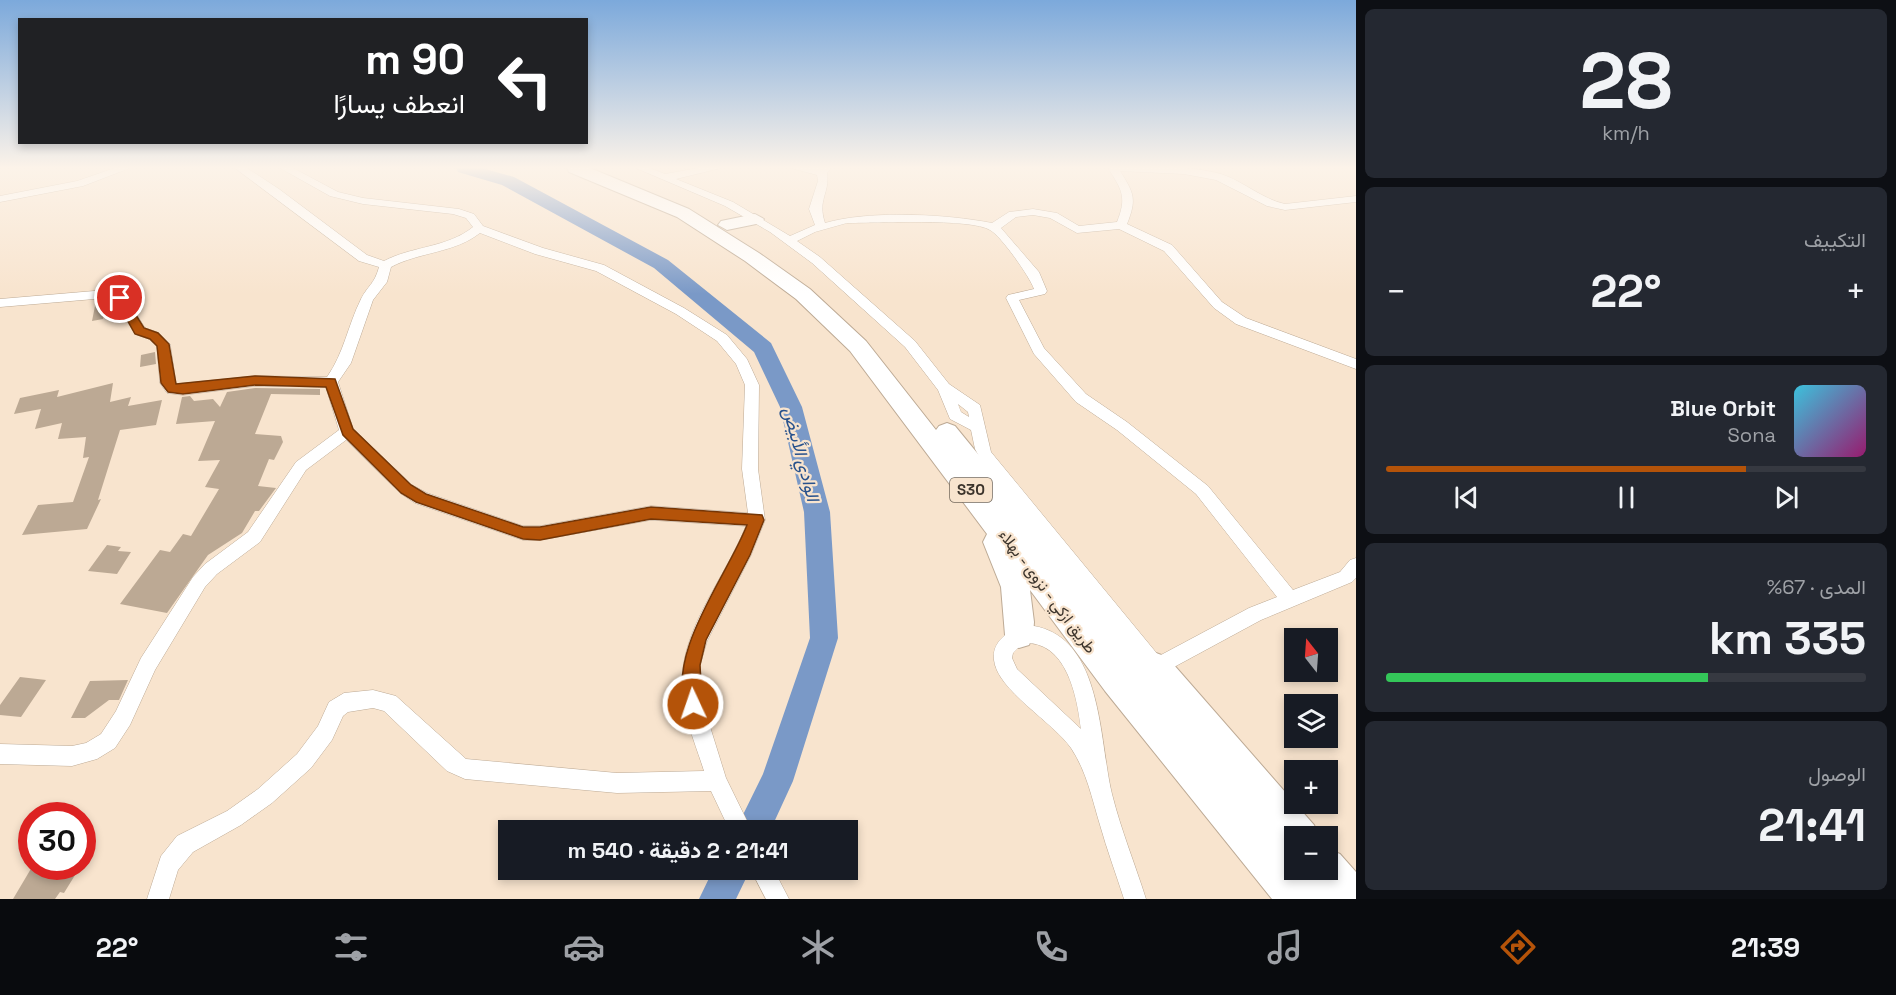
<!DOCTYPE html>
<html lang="ar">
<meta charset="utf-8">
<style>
:root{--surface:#171b24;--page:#242831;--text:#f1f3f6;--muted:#9ea1a6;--line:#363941;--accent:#b45309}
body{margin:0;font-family:"Space Grotesk",Vazirmatn,sans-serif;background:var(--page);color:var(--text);direction:rtl;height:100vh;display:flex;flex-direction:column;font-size:22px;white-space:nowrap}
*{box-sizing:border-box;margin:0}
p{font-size:20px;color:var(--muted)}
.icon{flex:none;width:33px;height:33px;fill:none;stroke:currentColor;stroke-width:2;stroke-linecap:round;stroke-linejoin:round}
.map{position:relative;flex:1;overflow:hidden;direction:ltr}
.panel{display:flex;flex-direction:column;gap:9px;padding:9px;background:#0d0f14;width:540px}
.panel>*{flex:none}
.hud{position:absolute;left:18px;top:18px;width:570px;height:126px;border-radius:0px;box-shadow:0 3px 9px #0003;direction:rtl;background:#202124;color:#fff;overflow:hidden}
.needle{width:39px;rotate:343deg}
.buttons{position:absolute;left:1284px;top:628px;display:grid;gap:12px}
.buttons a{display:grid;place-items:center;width:54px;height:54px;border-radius:0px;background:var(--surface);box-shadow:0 3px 9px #0003;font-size:30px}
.speed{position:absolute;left:18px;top:802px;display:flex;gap:12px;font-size:30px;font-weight:700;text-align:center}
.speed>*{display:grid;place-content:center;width:78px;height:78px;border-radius:50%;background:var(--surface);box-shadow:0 3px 9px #0003;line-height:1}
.speed .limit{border:9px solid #d22;background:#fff;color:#111}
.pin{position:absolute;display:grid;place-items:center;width:51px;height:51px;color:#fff;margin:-26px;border:3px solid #fff;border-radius:50%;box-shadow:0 2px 6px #0007}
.me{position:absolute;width:66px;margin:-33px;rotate:357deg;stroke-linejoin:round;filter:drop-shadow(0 0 4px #0008)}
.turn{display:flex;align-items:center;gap:21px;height:126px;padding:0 24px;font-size:27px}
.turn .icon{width:78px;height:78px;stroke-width:2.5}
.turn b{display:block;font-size:42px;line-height:51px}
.big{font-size:45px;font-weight:700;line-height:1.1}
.panel .tile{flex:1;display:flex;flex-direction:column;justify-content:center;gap:9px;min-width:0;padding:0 21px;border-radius:9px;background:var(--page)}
.panel .dial{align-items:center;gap:0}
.dial b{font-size:78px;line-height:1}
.song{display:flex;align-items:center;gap:18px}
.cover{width:72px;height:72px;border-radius:9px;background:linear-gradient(135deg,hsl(190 70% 55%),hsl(320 70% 35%))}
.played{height:6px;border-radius:3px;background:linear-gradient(90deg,var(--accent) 75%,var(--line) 75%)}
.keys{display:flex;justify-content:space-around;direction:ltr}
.heat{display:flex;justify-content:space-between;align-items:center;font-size:33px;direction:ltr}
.charge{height:9px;border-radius:4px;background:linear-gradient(90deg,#34c759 67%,var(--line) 0)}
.trip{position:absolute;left:498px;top:820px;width:360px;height:60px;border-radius:0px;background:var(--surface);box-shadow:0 3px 9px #0003;font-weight:700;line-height:60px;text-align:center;direction:rtl}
.dock{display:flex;height:96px;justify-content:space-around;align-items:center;background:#090b0e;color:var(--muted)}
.dock .icon{width:42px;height:42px}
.dock .selected{color:var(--accent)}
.dock b{font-size:27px;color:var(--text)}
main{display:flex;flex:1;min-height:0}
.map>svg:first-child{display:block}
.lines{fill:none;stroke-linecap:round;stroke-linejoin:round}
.river{fill:#7a99c7;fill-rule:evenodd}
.building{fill:#bca994}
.street-casing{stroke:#bdaa95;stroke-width:1}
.primary-casing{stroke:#bdaa95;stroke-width:2}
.street{fill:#fff;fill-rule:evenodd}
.primary{fill:#fff;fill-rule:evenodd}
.route{fill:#b45309;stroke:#753606;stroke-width:1.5}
.labels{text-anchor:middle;stroke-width:4.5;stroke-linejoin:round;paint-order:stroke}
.shield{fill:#f8e4ce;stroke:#74695d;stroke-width:1.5}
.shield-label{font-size:15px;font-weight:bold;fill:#3c342c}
.street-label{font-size:16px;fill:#3c342c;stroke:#f8e4ce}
.water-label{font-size:18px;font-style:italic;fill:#29528c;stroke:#f8e4ce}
</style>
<main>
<section class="panel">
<div class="tile dial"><b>28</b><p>km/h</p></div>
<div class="tile"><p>التكييف</p>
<div class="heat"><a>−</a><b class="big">22°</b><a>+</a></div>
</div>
<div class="tile">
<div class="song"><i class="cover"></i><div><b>Blue Orbit</b><p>Sona</p></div></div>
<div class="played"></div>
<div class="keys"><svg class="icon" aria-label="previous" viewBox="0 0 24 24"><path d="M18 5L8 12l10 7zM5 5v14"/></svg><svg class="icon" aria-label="pause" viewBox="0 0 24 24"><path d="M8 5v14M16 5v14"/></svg><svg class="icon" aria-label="next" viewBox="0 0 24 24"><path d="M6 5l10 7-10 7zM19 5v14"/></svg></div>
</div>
<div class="tile"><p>المدى · 67%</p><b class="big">335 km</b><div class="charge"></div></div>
<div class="tile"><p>الوصول</p><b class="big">21:41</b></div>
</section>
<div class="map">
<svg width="1356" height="899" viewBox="0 0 1356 899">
<rect width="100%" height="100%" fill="#f8e4ce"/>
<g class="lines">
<path class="river" d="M 456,168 L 482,168 L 514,177 L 668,260 L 771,343 L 802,407 L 830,512 L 838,638 L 793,781 L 770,831 L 735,831 L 763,774 L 810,638 L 804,512 L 780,407 L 754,352 L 654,268 L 502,185 L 458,172 Z
M 713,870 L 750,870 L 736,899 L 699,899 Z"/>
</g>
<path class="building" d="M 96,301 L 108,301 L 103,319 L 92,321 Z
M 155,352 L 156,364 L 140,367 L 141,355 Z
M 113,383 L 110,402 L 131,397 L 128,406 L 162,400 L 156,425 L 120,430 L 98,500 L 101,499 L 87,529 L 22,535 L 38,505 L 73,502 L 89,457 L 83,458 L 86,437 L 58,439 L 62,423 L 35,429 L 41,409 L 14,414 L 20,398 L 59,390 L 57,397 Z
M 255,388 L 320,389 L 320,395 L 271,394 L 255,434 L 281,436 L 283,442 L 274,460 L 269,459 L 258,486 L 276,488 L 259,511 L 255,511 L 242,533 L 208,555 L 167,613 L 120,604 L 160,550 L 170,552 L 183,534 L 191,536 L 219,489 L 205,487 L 220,460 L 198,461 L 215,421 L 176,424 L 182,397 L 190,396 L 194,401 L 213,399 L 220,407 L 227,392 Z
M 107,545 L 121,547 L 118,551 L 131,552 L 117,574 L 88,571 Z
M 20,677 L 46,680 L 21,717 L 0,715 L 0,705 Z
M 128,680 L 119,700 L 109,700 L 85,718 L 71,718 L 90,681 Z
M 32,867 L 80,867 L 64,893 L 60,892 L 55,899 L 13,899 Z"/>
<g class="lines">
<defs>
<path id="street" d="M 115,168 L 130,168 L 83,186 L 0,202 L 0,196 L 77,181 Z
M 235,168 L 247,168 L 279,189 L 367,255 L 384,261 C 412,246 447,248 473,227 L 466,218 L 453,214 L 363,204 L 330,196 L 280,168 L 293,168 L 338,192 L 363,198 L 459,209 L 474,214 L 483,226 L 543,248 L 604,265 L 684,308 L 727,335 L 747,359 L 759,385 L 758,469 L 765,520 L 751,555 L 707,641 L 700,665 L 703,704 L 726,778 L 752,831 L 730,831 L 711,791 L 617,793 L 465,779 L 447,771 L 384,711 L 373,708 L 348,712 L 343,716 L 332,740 L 311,768 L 272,803 L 241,825 L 193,852 L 178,870 L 169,899 L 147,899 L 161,856 L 177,836 L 227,811 L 258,789 L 297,754 L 318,726 L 329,702 L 344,693 L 373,690 L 396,696 L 466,759 L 617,773 L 704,771 C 697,749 688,727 684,705 C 671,639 723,584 746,526 L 651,520 L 540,540 L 523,540 L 415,503 L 400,493 L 346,440 L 306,470 L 260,542 L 217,574 L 205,587 L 155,670 L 130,725 L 115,748 L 97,759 L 72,766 L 0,764 L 0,744 L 72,746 L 86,743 L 101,734 L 116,711 L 141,658 L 193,577 L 205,564 L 248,532 L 296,462 L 339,430 L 326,387 L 255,386 L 183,395 L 167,393 L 160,383 L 157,346 L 149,339 L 135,334 L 115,301 L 106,298 L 0,307 L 0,299 L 106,290 L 124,295 L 145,328 L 159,333 L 170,344 L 176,384 L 255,376 L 327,377 C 344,353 348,325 361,299 C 368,285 374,285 379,267 L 359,261 ZM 480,233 L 535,254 L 596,271 L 676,314 L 717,341 L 736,364 L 745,385 L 742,469 L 748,513 L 651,506 L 540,526 L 523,526 L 427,493 L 412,485 L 353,429 L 338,382 L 351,363 L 373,300 L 387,282 L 391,267 C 419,252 455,253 480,233 Z
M 636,168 L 650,168 L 665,174 L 698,168 L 721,168 L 676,179 L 733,202 L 790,236 L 815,225 L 809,209 L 818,181 L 817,175 L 791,168 L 831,168 L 827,173 C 830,194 817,199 825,223 C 869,210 947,214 992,223 L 1009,212 L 1033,209 L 1057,213 L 1079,226 L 1117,222 C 1127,197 1122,190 1108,168 C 1145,168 1185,164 1221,174 C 1243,181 1262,199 1285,204 L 1356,196 L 1356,202 L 1285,210 L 1267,206 L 1216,180 L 1184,174 L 1120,171 C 1134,193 1137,199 1127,224 L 1172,245 L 1222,302 L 1246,318 L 1356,359 L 1356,369 L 1236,324 L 1214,308 L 1164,251 L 1119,229 L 1077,233 L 1050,218 L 1033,215 L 1016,217 L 1001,228 L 1039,272 L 1047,291 L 1045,294 L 1019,300 L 1044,348 L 1086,394 L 1127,422 L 1208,486 L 1293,590 L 1340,572 L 1350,560 L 1356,558 L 1356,578 L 1352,582 L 1261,620 L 1163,673 L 1156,676 L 1149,673 L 981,460 L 975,449 L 971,430 L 950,419 L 938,390 L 905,347 L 812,263 L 770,232 L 725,206 ZM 847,223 C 874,223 971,218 990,230 C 1001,236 1030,277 1034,289 L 1008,295 L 1006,298 L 1034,354 L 1076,402 L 1117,430 L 1196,494 L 1277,597 L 1249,608 L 1159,656 L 991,452 L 980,405 L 949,384 L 915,341 L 820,257 L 797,241 L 815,232 ZM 958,404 L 968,412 L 969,417 L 961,412 Z
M 1034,626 C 1103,638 1099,741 1112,794 C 1121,830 1135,864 1146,899 L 1124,899 C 1116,874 1107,850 1100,825 C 1092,799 1087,772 1071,748 C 1053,722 997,690 994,660 C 991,639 1015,625 1034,626 ZM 1023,643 C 1067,640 1077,697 1081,729 L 1017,669 L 1012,658 L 1013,653 Z
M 751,870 L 774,870 L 789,899 L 766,899 Z"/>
<path id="primary" d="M 567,168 L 590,168 L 689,209 L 759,253 L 810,289 L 866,341 L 936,430 L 939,426 L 947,423 L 955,426 L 1145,658 L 1156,653 L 1167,657 L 1314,825 L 1319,837 L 1294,837 L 1294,870 L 1328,870 L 1328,849 L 1340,854 L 1356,872 L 1356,899 L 1272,899 L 1105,691 L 1030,590 L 1034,622 L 1033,635 L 1029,645 L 1019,648 L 1009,645 L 1005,635 L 1001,587 L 983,542 L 987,534 L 850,351 L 796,299 L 745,261 L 677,217 L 569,172 Z
M 755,214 L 764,219 L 761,223 L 727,230 L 718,225 L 721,221 Z"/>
</defs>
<use href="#street" class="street-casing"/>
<use href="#primary" class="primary-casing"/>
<use href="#street" class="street"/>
<use href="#primary" class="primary"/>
</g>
<linearGradient id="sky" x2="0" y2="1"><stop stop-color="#7ca9db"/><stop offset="0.57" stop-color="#fcf3e9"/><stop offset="1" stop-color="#fcf3e9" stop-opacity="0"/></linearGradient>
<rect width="1356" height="294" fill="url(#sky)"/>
<path class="route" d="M 120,295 L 124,296 L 144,328 L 158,333 L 169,344 L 176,384 L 255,376 L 335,379 L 353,429 L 411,485 L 426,494 L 523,527 L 540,527 L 651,507 L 762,515 L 764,520 L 750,555 L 706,640 L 700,665 L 702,704 L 700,711 L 693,713 L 687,711 C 664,654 727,577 747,525 L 651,519 L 540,540 L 523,539 L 416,502 L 401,493 L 343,435 L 326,387 L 255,385 L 183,394 L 168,392 L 161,383 L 157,346 L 150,339 L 135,334 L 115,298 Z"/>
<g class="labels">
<rect class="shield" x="950" y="478" width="42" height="24" rx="4.5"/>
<g class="shield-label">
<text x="971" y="495">S30</text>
</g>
<g class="street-label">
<text transform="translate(1048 591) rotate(53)" y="6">طريق ازكي - نزوى - بهلاء</text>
</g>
<g class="water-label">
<text transform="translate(801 454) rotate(75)" y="6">الوادي الأبيض</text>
</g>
</g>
</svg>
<div class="buttons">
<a><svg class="needle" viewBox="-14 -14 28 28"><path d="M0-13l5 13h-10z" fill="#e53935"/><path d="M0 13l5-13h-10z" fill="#9ea1a6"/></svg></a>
<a><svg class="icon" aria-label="layers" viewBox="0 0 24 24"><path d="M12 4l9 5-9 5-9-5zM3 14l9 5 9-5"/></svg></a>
<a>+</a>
<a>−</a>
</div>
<div class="speed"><div class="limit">30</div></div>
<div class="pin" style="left:120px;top:298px;background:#d93025"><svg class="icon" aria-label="arrive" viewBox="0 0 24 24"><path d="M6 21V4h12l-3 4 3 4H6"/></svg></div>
<svg class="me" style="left:693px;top:704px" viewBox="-20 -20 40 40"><circle r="17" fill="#b45309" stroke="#fff" stroke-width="3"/><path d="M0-11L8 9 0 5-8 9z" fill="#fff"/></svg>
<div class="trip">21:41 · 2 دقيقة · 540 m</div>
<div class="hud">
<div class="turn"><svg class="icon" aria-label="left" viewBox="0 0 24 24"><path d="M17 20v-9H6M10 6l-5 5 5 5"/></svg><div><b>90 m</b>انعطف يسارًا</div></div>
</div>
</div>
</main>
<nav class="dock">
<b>21:39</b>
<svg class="icon selected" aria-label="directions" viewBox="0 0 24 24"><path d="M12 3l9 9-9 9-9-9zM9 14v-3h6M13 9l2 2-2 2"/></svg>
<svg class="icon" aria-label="music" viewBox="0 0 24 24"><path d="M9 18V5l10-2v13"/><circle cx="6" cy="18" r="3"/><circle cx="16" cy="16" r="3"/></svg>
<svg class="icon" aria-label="phone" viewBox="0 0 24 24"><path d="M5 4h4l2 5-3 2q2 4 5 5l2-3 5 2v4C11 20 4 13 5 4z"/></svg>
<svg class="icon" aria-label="climate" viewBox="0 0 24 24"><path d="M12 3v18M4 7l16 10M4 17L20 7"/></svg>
<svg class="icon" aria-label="car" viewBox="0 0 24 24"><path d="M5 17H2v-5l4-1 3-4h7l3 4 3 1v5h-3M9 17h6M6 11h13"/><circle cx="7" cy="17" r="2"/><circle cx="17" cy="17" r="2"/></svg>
<svg class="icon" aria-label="filters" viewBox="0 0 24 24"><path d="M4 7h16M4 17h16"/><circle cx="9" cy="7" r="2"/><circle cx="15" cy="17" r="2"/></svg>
<b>22°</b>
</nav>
